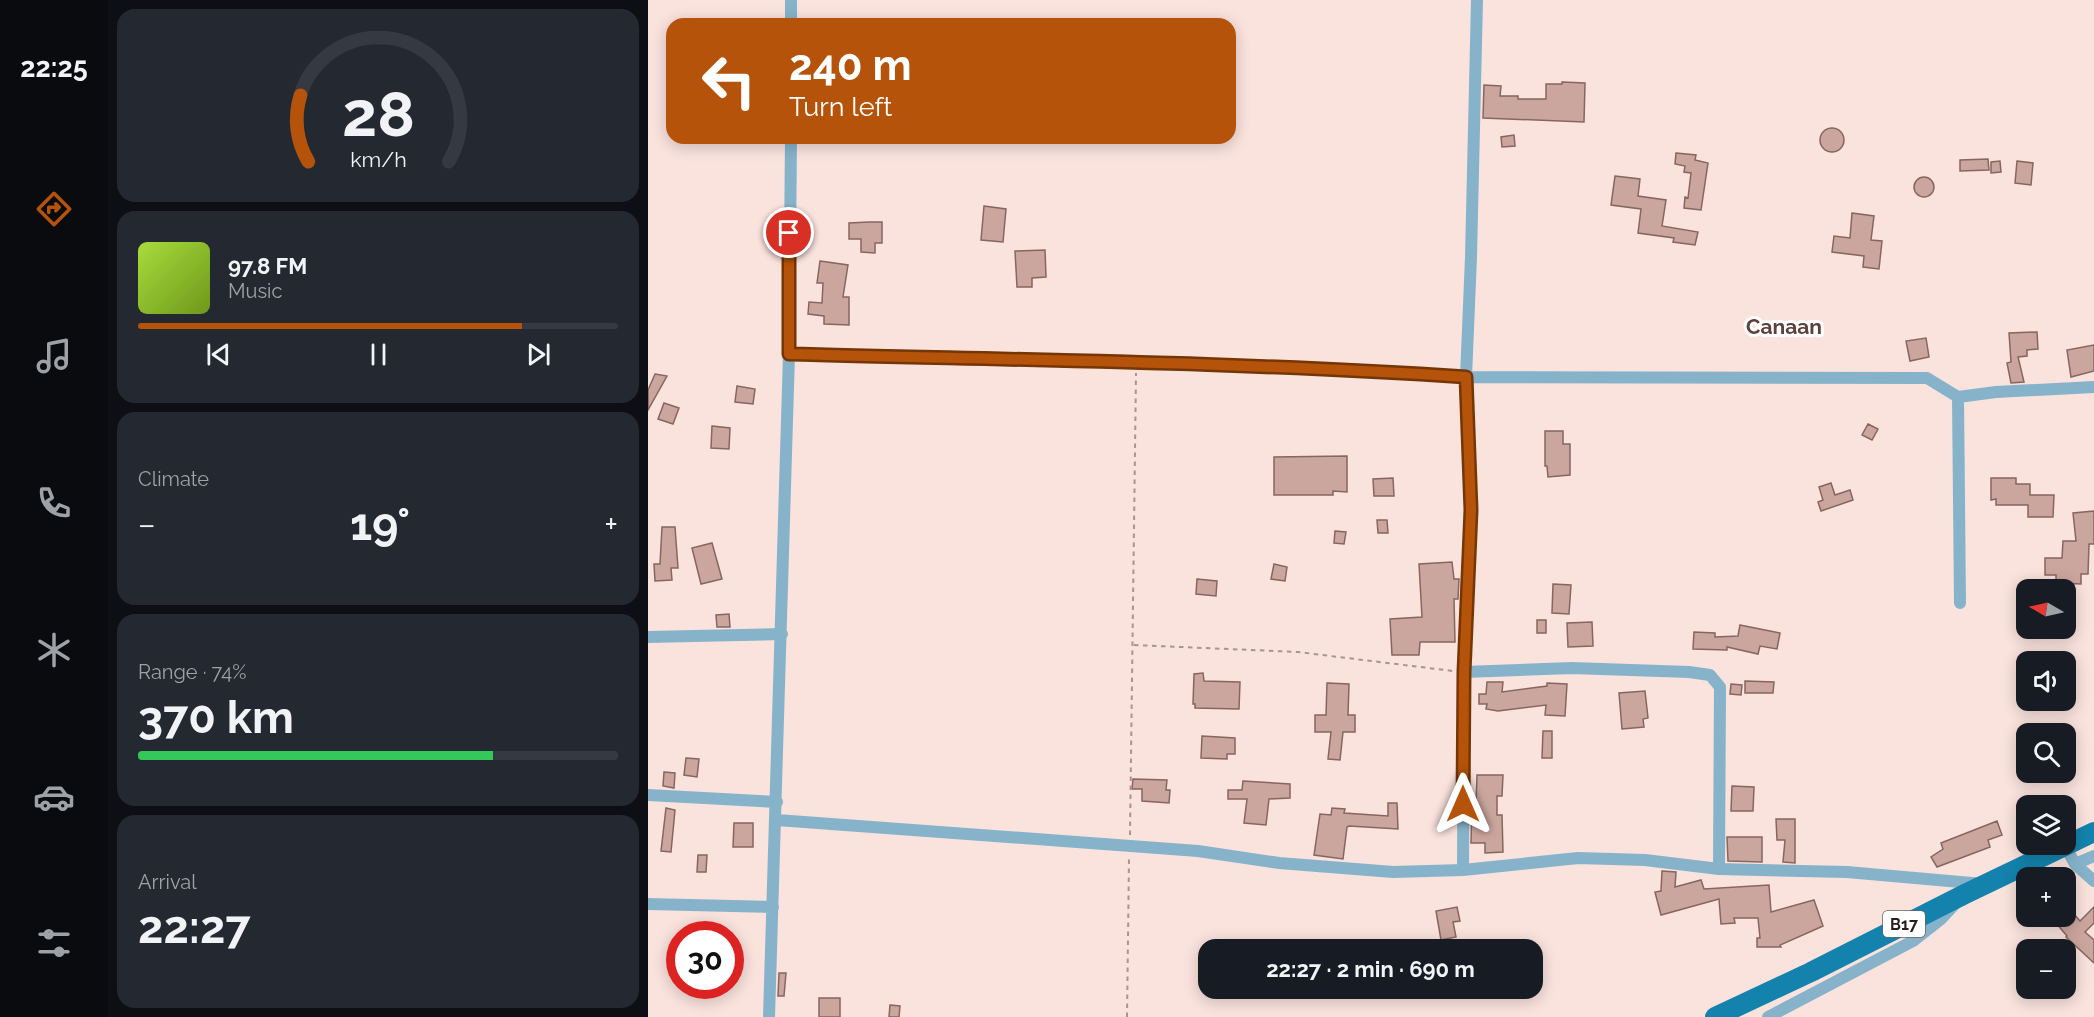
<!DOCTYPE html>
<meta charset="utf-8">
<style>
:root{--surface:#171b24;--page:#242831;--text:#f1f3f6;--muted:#9ea1a6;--line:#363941;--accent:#b45309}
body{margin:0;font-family:Raleway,sans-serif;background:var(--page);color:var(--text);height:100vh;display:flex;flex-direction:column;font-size:22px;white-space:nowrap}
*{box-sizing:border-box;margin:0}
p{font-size:20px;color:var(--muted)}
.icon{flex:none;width:33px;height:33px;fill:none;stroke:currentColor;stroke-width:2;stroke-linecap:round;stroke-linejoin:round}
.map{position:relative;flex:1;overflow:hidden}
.side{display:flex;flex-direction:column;gap:9px;padding:9px;background:#0d0f14;width:540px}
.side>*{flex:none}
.banner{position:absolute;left:18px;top:18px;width:570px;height:126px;border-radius:18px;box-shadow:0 3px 15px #0003;background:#b45309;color:#fff;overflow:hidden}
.needle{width:39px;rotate:279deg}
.buttons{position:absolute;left:1368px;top:579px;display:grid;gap:12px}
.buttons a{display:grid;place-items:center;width:60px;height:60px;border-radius:12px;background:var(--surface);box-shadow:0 3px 15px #0003;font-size:30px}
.speed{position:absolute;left:18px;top:921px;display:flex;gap:12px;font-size:30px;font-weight:700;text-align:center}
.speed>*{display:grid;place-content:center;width:78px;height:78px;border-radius:50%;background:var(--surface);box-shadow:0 3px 15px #0003;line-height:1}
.speed .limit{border:9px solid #d22;background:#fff;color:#111}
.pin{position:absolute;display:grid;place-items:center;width:51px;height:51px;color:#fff;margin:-26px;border:3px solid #fff;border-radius:50%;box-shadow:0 2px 6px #0007}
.me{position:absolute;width:66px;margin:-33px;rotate:0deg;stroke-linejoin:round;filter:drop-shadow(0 0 4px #0008)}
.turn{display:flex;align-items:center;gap:21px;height:126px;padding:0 24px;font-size:27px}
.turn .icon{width:78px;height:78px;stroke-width:2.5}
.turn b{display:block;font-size:42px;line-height:51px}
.big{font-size:45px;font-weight:700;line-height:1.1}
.side .card{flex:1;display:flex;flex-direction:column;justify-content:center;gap:9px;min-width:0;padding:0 21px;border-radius:18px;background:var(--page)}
.side .dial{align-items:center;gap:0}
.dial svg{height:156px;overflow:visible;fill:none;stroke:var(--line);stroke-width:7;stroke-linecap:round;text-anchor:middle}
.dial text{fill:var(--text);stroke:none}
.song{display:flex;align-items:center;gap:18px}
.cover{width:72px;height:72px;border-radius:9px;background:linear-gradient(135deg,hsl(80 70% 55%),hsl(80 70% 35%))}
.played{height:6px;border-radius:3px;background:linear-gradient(90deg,var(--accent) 80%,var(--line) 80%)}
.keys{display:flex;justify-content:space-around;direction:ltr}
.heat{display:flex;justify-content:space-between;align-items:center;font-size:33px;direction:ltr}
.charge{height:9px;border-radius:4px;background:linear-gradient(90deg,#34c759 74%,var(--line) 0)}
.trip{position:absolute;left:550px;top:939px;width:345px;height:60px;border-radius:18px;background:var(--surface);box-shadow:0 3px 15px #0003;font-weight:700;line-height:60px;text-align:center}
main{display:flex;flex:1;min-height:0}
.menu{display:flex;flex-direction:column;width:108px;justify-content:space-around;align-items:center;background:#090b0e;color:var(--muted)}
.menu .icon{width:42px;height:42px}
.menu .current{color:var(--accent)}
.menu b{font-size:27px;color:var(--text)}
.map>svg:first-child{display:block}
.building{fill:#cba69e;stroke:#87665f;stroke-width:1.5}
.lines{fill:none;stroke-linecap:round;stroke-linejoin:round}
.path{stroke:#a89490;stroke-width:2;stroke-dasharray:4.5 4.5;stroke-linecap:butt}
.minor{stroke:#86b3ca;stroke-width:12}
.primary{stroke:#1383ad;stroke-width:20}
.route-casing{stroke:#753606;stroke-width:15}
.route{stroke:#b45309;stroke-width:10}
.labels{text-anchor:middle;stroke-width:6;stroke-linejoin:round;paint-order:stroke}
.shield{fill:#fff;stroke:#6b615f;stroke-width:1.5}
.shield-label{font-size:16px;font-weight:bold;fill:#2b1d1b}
.quarter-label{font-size:21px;font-weight:bold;fill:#5e3f39;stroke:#fff}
</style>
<main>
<nav class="menu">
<b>22:25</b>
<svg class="icon current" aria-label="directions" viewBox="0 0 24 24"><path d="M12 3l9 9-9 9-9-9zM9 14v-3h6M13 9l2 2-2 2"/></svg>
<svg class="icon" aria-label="music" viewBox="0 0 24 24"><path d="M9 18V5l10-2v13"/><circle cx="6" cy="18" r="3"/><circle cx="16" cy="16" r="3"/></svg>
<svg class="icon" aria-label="phone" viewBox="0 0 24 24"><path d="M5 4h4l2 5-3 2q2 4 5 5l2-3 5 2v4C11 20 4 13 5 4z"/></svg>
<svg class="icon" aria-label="climate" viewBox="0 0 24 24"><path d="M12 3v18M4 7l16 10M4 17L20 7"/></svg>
<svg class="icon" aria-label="car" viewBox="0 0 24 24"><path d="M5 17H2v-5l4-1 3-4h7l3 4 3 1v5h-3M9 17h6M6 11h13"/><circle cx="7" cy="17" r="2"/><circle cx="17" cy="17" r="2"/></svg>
<svg class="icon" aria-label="filters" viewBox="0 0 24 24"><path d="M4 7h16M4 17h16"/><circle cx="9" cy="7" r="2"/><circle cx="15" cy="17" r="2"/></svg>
</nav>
<section class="side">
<div class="card dial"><svg viewBox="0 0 100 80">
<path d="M14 69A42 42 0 1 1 86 69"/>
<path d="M14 69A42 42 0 0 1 10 35" stroke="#b45309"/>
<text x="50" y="56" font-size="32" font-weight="700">28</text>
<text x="50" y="72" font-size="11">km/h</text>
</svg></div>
<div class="card">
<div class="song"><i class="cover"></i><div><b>97.8 FM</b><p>Music</p></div></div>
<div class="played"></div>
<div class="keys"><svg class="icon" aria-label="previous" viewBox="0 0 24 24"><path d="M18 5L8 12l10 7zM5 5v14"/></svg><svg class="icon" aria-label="pause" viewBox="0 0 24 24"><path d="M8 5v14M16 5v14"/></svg><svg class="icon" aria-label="next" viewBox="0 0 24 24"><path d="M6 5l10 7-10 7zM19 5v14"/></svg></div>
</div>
<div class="card"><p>Climate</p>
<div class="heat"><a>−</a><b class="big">19°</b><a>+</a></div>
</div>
<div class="card"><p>Range · 74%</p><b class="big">370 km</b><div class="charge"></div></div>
<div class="card"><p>Arrival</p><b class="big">22:27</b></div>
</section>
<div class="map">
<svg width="1446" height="1017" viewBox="0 0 1446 1017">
<rect width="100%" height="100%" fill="#fae2dd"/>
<path class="building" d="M 914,82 L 937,83 L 936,122 L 835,118 L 836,85 L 853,86 L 852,96 L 870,96 L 870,99 L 898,99 L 898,84 L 914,84 Z
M1172 140a12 12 0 1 1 24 0a12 12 0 1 1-24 0Z
M 866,135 L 867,146 L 854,147 L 853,137 Z
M 1028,153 L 1048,155 L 1047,160 L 1060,163 L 1053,210 L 1036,208 L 1037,197 L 1040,198 L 1043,173 L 1036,172 L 1037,166 L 1027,164 Z
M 1340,159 L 1341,170 L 1312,171 L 1312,160 Z
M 1352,161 L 1353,172 L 1343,173 L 1343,162 Z
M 1369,161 L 1385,163 L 1383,185 L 1367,183 Z
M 967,176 L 992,179 L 990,196 L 1018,200 L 1014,226 L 1050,232 L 1047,245 L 1025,242 L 1026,238 L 990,233 L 993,209 L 963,205 Z
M1266 187a10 10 0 1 1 20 0a10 10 0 1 1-20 0Z
M 336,206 L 358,209 L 355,242 L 333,240 Z
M 1204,213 L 1226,216 L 1223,240 L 1234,241 L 1231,269 L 1215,267 L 1216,256 L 1184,252 L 1186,236 L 1202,238 Z
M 221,222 L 234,222 L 234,243 L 227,243 L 227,253 L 213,252 L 213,239 L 201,239 L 201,223 Z
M 397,250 L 398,277 L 384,278 L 384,287 L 369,287 L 367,251 Z
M 172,261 L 200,265 L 195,297 L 201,297 L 201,325 L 176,324 L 176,316 L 160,314 L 161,302 L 174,303 L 175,283 L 169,283 Z
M 1389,332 L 1390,349 L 1379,350 L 1379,356 L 1370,357 L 1376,382 L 1363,383 L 1359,363 L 1363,362 L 1361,333 Z
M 1278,338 L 1281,357 L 1262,361 L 1258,341 Z
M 1446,345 L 1446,371 L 1423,377 L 1419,350 Z
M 7,374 L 19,376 L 0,410 L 0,390 Z
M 89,386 L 107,389 L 105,404 L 87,402 Z
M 16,403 L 31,408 L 25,424 L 10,419 Z
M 1220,424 L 1230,429 L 1224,440 L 1214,435 Z
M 64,426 L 82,428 L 81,449 L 63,448 Z
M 897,431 L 915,431 L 915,444 L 922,444 L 922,475 L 900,477 L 899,466 L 897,466 Z
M 699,456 L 699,492 L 685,491 L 685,495 L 626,495 L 626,457 Z
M 745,478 L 746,496 L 726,496 L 725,479 Z
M 1343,478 L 1368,478 L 1368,484 L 1382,484 L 1382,495 L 1406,495 L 1405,517 L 1380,517 L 1380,505 L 1348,505 L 1348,499 L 1343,500 Z
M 1183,483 L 1187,495 L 1202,490 L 1205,500 L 1173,511 L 1170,502 L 1175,500 L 1171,487 Z
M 1446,511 L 1446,544 L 1441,544 L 1440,574 L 1433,574 L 1433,584 L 1408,583 L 1408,575 L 1397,575 L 1397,558 L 1414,558 L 1415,541 L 1428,541 L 1425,513 Z
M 729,520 L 739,520 L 740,533 L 730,533 Z
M 14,527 L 27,527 L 30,568 L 23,568 L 24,580 L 7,581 L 6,564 L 12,564 Z
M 687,531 L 698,532 L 696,544 L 686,543 Z
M 64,543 L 74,579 L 53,584 L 44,548 Z
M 804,562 L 806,579 L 811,579 L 810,599 L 806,599 L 807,642 L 772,642 L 771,655 L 744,655 L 742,619 L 774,617 L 771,564 Z
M 626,564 L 639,567 L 637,581 L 623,579 Z
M 549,579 L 569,581 L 568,596 L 548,594 Z
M 905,584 L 923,585 L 921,614 L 904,613 Z
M 81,614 L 82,627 L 69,627 L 68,615 Z
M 889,620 L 898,620 L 898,633 L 889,633 Z
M 944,622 L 945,646 L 920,647 L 919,623 Z
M 1092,625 L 1132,633 L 1129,649 L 1112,646 L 1110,654 L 1079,647 L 1079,650 L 1045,649 L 1046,632 L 1067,633 L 1067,637 L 1090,636 Z
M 555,673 L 556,681 L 592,682 L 591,709 L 547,708 L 547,704 L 545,704 L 546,674 Z
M 1097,681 L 1126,682 L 1125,693 L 1097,693 Z
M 839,682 L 855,682 L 854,692 L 899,686 L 899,683 L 919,684 L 917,716 L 897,715 L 898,705 L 850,711 L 838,709 L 839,704 L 831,704 L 831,694 L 838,694 Z
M 679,683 L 701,684 L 700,715 L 707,715 L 707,732 L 695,732 L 692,760 L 680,759 L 683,732 L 667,732 L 667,715 L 678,715 Z
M 1083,684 L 1094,685 L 1093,695 L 1082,694 Z
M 997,691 L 1000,718 L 995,719 L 996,727 L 974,729 L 971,693 Z
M 895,731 L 904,731 L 904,758 L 894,758 Z
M 554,736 L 587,738 L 587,754 L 579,754 L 579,759 L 553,758 Z
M 38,758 L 51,759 L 49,777 L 36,775 Z
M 16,772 L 27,773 L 26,788 L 15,786 Z
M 829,775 L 855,775 L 854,796 L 849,796 L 849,815 L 854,815 L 855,852 L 837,853 L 837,843 L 823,843 L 824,804 L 828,803 Z
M 485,779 L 519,780 L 518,790 L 522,790 L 521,803 L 494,801 L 494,789 L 484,789 Z
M 595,781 L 642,784 L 642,798 L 621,799 L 618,825 L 596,823 L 599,799 L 580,799 L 580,790 L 594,790 Z
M 1084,786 L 1106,787 L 1105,811 L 1083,811 Z
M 740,803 L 749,803 L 750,829 L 701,826 L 699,827 L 695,859 L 666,855 L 672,814 L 683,815 L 684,808 L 697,809 L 696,813 L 740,816 Z
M 18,808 L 27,810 L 23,852 L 13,851 Z
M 1128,819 L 1147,819 L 1147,863 L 1135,862 L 1137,840 L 1129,840 Z
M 1349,821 L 1354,835 L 1340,840 L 1342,847 L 1289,867 L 1283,857 L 1295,849 L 1293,843 Z
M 86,823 L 105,823 L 105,847 L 85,847 Z
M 1079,837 L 1114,837 L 1114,862 L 1080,861 Z
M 50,855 L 59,855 L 58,872 L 49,872 Z
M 1014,871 L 1028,872 L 1027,887 L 1053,880 L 1056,889 L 1121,885 L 1123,912 L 1166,900 L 1175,926 L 1132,945 L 1133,947 L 1109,947 L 1109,938 L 1112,938 L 1110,918 L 1086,918 L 1087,923 L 1073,924 L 1071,899 L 1013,915 L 1007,892 L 1013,891 Z
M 1418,905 L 1432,921 L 1446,907 L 1446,923 L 1437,932 L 1446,940 L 1446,963 L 1418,937 L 1419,936 L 1402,916 L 1418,916 Z
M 809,907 L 812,921 L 805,922 L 808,937 L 793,940 L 788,911 Z
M 131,973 L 138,973 L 136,996 L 130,996 Z
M 171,998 L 192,998 L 192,1017 L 171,1017 Z
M 242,1005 L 252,1006 L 251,1017 L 241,1017 Z"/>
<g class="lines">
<path class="path" d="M 486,645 L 650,652 L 805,671
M 482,835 L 488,373
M 479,1017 L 481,859"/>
<path class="minor" d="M 143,24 L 143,0
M 141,354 L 488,361 L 714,370 L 818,377 L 1279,378 L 1310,397 L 1348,392 L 1446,387
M 1310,397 L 1312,603
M 0,637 L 134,634
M 816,672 L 924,668 L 1041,672 L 1062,675 L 1072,687 L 1071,869
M 0,795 L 129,802
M 129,820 L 550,851 L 631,863 L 745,872 L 815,870 L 930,858 L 997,860 L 1071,869 L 1199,872 L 1335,884
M 1417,846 L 1427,864 L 1446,881
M 1427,864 L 1446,856
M 815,870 L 816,672 L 823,510 L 818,377 L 823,257 L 829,0
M 0,904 L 125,907
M 121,1017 L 141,354 L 143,138
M 1120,1017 L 1265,941 L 1293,919 L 1308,903"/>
<path class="primary" d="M 1067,1017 L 1163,972 L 1317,894 L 1446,832"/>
</g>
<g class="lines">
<defs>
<path id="route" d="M 141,233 L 141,354 C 367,360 593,362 818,377 L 823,510 L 816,672 L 815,804"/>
</defs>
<use href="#route" class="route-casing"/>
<use href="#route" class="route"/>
</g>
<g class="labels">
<rect class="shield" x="1235" y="911" width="42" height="26" rx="4.5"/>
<g class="shield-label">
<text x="1256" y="930">B17</text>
</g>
<g class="quarter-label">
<text x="1136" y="334">Canaan</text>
</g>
</g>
</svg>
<div class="buttons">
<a><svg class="needle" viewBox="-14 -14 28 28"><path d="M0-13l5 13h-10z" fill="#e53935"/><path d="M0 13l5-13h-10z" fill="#9ea1a6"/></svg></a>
<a><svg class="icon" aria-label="sound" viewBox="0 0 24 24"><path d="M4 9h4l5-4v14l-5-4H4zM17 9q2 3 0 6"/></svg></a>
<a><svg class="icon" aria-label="search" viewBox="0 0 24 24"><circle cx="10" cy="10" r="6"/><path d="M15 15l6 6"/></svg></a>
<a><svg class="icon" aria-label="layers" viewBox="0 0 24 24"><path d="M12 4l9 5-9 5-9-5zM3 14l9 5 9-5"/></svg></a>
<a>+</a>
<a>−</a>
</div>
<div class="speed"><div class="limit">30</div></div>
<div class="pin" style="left:141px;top:233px;background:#d93025"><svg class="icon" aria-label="arrive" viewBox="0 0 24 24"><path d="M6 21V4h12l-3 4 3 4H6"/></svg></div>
<svg class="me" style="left:815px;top:804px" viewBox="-20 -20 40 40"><path d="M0-17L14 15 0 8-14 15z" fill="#b45309" stroke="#fff" stroke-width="4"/></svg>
<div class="trip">22:27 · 2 min · 690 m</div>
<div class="banner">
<div class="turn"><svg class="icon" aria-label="left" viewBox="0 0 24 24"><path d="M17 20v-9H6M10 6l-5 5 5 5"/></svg><div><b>240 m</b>Turn left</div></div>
</div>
</div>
</main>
